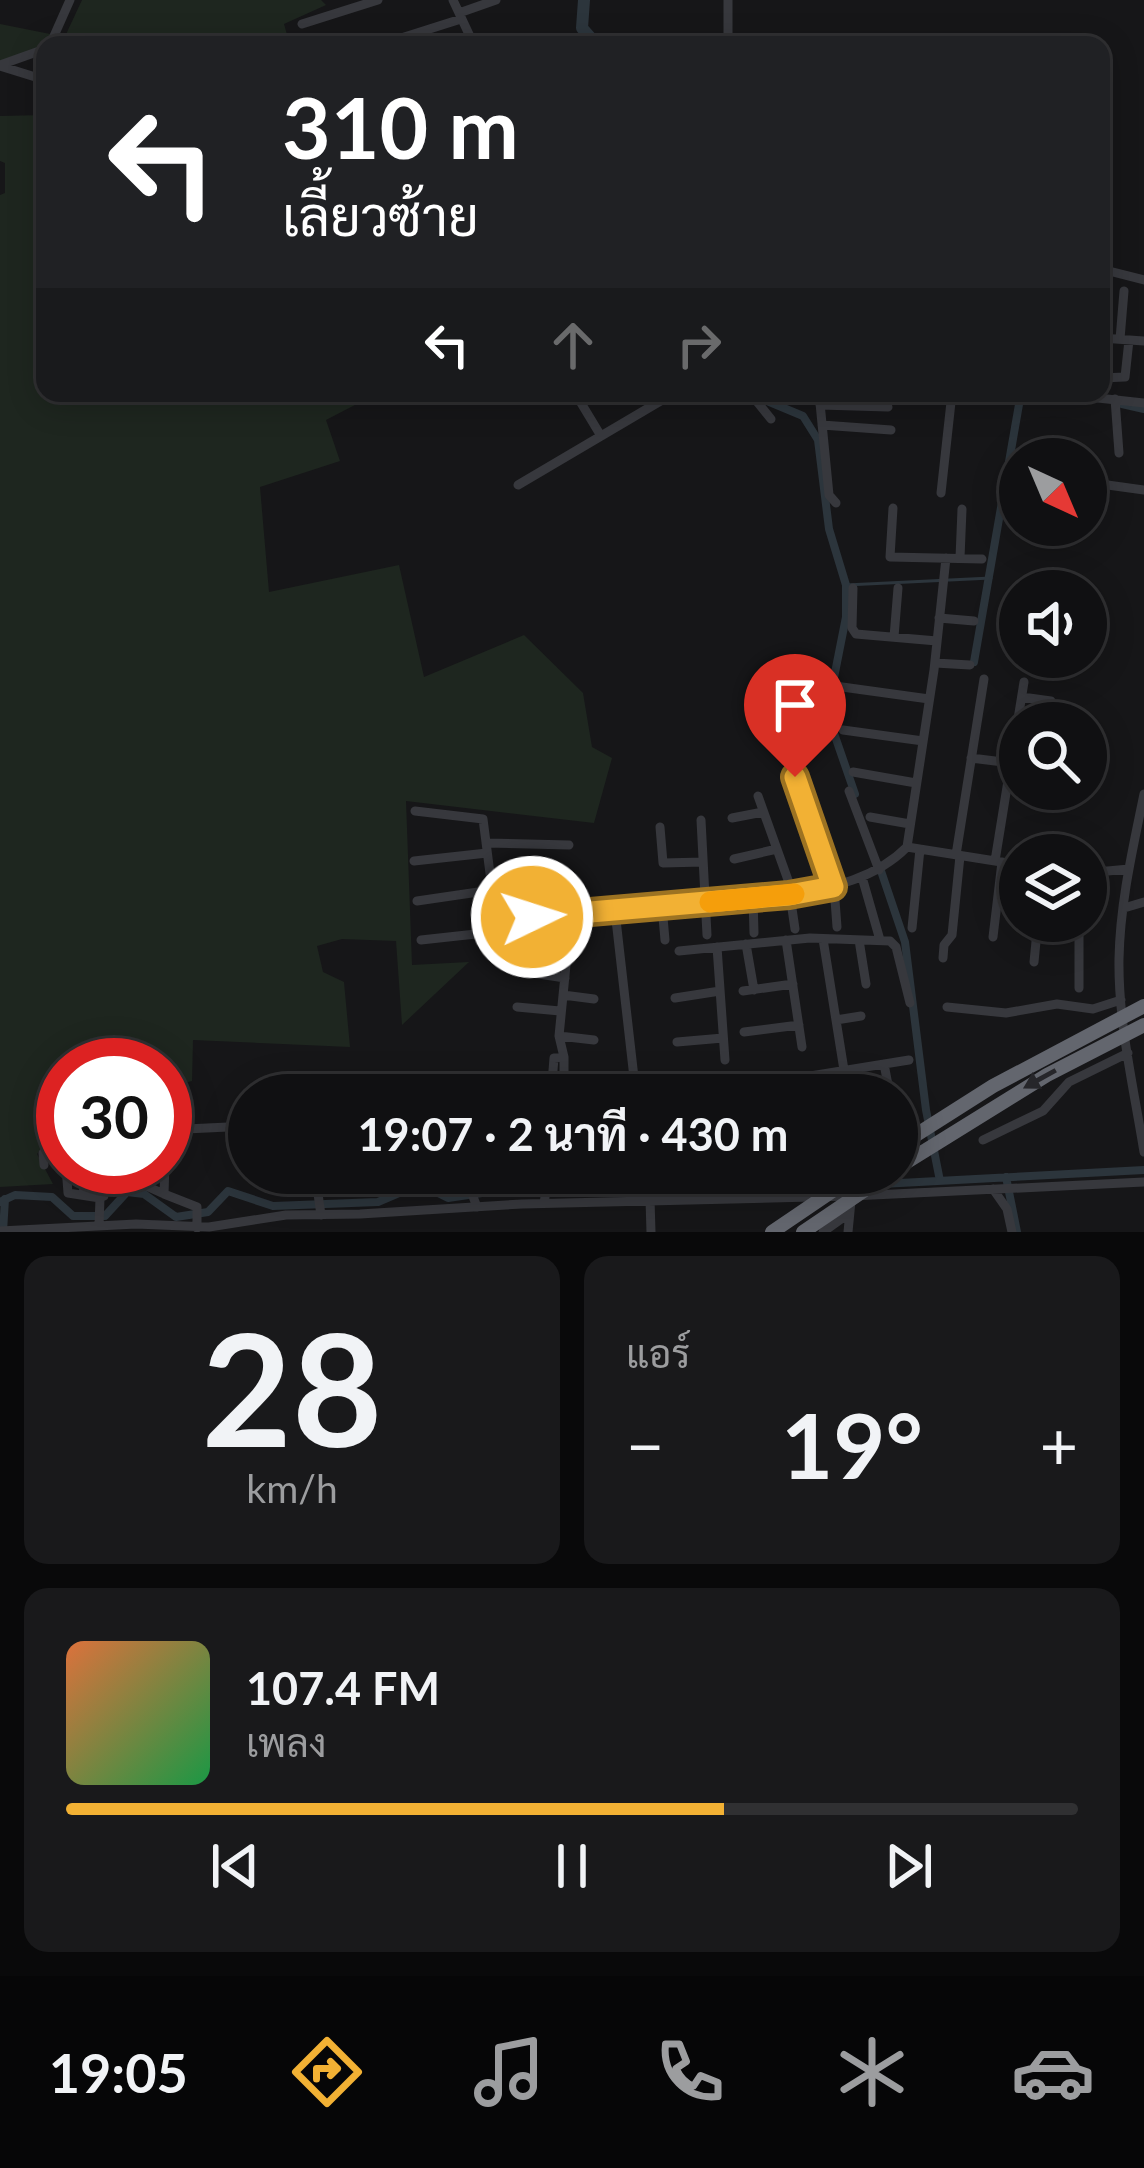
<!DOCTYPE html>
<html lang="th">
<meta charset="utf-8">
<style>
:root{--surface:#101012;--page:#19191b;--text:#f1f3f6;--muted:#9c9d9f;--line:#303032;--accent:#f2b134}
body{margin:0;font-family:Lato,Sarabun,sans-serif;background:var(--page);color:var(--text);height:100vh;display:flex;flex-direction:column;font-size:45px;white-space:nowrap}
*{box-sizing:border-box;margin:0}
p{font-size:39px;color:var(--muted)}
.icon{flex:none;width:66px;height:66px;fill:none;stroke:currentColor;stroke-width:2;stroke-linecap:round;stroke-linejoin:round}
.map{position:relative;height:1232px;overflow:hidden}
.side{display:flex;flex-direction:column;gap:24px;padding:24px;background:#09090a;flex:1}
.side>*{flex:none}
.banner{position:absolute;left:36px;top:36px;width:1074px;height:366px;border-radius:24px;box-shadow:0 6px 30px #0003,0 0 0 3px var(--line);background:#202124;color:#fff;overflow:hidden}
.needle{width:78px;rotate:136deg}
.buttons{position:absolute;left:999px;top:438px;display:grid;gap:24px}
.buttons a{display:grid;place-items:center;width:108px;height:108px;border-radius:50%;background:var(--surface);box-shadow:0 6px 30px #0003,0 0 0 3px var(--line);font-size:60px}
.speed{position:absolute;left:36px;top:1038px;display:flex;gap:24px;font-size:60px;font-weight:700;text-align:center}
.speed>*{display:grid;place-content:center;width:156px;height:156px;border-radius:50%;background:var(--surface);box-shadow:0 6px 30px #0003,0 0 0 3px var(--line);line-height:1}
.speed .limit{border:18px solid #d22;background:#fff;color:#111}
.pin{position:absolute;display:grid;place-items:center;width:102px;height:102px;color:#fff;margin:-123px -51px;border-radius:50% 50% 50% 0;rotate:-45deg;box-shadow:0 0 12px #0007}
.pin .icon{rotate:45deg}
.me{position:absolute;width:132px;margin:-66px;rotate:86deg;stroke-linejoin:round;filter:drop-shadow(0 0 9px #0008)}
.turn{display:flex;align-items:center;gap:42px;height:252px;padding:0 48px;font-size:54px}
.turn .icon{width:156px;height:156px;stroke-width:2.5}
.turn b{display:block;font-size:84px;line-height:102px}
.lanes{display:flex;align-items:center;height:114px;padding:0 48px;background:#0003;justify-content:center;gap:60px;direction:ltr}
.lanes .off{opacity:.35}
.big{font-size:90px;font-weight:700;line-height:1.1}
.side .card{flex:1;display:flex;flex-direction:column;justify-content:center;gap:18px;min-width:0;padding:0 42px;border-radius:24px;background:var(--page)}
.side .dial{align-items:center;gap:0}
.dial b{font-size:156px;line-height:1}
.song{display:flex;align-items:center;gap:36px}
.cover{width:144px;height:144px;border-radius:18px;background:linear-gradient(135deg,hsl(20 70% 55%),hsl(140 70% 35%))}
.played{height:12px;border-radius:6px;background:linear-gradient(90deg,var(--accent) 65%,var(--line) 65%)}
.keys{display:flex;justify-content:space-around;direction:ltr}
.heat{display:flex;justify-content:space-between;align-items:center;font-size:66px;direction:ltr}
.side .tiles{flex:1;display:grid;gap:24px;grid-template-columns:1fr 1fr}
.card:last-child{grid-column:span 2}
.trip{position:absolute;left:228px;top:1074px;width:690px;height:120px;border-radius:60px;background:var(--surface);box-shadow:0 6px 30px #0003,0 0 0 3px var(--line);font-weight:700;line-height:120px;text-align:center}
.menu{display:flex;height:192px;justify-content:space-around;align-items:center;background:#060607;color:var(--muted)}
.menu .icon{width:84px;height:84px}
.menu .current{color:var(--accent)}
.menu b{font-size:54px;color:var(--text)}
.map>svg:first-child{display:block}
.green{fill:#1e261f}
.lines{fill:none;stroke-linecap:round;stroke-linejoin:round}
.stream{stroke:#2c353c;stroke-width:3}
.canal{stroke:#2c353c;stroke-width:8}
.river{stroke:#2c353c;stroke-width:12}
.minor{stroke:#37383d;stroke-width:9}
.highway-bridge{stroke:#63666e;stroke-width:14}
.oneway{fill:#26262a}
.route-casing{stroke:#9d7322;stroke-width:30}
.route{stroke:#f2b134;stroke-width:21}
.slow{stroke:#f59e0b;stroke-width:21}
</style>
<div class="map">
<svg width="1144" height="1232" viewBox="0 0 1144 1232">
<rect width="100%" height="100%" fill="#161618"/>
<path class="green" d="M 82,0 L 321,0 L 326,5 L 284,24 L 290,45 L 61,45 Z
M 0,24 L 55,35 L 42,47 L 0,61 Z
M 45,115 L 45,393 L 378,393 L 326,420 L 340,461 L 260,487 L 269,592 L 399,565 L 424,677 L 524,635 L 583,693 L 592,747 L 612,758 L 594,823 L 406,801 L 412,965 L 469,962 L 402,1025 L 396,941 L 342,939 L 317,946 L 323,972 L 344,982 L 350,1047 L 193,1040 L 192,1081 L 165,1088 L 165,1065 L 63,1065 L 63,1118 L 37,1154 L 53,1184 L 0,1187 L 0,195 L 5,193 L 5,163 L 0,161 L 0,116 Z"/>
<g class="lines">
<path class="stream" d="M 846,585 L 991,578"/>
<path class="canal" d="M 763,393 L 767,401 L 803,416 L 818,440 L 829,529 L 846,585 L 846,617 L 827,713 L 855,794
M 1122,404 L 1144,409
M 974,662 L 1021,393
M 879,865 L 905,942 L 926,1110 L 940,1181
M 1006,1177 L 1017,1232
M 881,1184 L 1144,1170
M 0,1202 L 15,1195 L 52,1197 L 73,1216 L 105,1216 L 127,1192 L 144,1194 L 176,1217 L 208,1212 L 228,1191 L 273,1206 L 378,1202 L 420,1184 L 448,1198 L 502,1190 L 866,1184
M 3,1232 L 5,1199"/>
<path class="river" d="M 584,0 L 582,28 L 597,45"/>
<path class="minor" d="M 453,0 L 474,45
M 728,0 L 728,45
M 459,13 L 496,0
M 302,24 L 378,0
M 398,39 L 461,19
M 50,45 L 70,0
M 0,65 L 45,49
M 0,66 L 45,80
M 1101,269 L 1144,280
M 1101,338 L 1144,341
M 1120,339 L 1124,291
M 1101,378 L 1125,377 L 1129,340
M 575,393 L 601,436
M 750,393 L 771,419
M 819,393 L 829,495 L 836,503
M 1052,393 L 1144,403
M 1115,399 L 1119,453
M 820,405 L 888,407
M 822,425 L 891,430
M 1086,482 L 1144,490
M 518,485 L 674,393
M 941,493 L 952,393
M 893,508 L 890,557 L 982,559
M 960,558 L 962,509
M 853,588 L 852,628 L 856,634 L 937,641
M 939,618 L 974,621
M 894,637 L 898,588
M 935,663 L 970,665
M 835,686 L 929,699
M 1022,697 L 1051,701
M 843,730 L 923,741
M 971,758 L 1011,763
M 853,772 L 916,783
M 795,777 L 834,887 L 837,927
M 849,791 L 879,870
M 1144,794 C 1133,848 1120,903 1119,959 C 1118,1023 1134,1089 1144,1152
M 758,796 L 793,894
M 415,811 L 483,819 L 496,920 L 789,895 C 832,887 874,880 907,847 L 1020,865
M 870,817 L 910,824
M 732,818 L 763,812
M 701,820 L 707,935
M 660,827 L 663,863 L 703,862
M 486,843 L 569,845
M 907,847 L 934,670 L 946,558
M 956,855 L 984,679
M 734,859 L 777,849
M 414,861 L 487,853
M 995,861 L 1024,682
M 1086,873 L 1129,869
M 862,877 L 880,940
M 528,885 L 532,917
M 790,895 L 795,929
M 753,898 L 754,933
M 417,901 L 492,890
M 662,906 L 665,940
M 1124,908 L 1144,902
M 615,911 L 636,1095
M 912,928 L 920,849
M 993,937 L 1002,862
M 823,939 L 848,1095
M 421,940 L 494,932 L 496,920
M 786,940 L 802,1047
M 859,940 L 866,984
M 746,944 L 754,990
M 717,947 L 725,1060
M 679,951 L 810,938 L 890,941 L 896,947 L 910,1003
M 943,958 L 944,945 L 952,935 L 960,856
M 1034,962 L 1038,921
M 512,970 L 565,978
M 1079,988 L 1079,921
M 743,991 L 793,984
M 563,995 L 594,999
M 675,998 L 720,991
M 517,1007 L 560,1011
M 947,1007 L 1006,1013 L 1057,1004 L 1093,1009 L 1121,1000
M 836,1020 L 861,1016
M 744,1032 L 799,1025
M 559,1036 L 594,1040
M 677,1042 L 723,1038
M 884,1064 L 890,1095
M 564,1077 L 564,1057
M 742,1087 L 909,1060
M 551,1095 L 554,1058 L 564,1057 L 559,1036 L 567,955 L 565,915
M 54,1126 L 54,1139 L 63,1141
M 165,1130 L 249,1126
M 983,1140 L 1043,1111 L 1069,1082 L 1128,1053
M 44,1165 L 43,1153 L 54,1139
M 66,1167 L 68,1193 L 100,1198 L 99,1226
M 124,1167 L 123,1184 L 144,1185 L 164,1194 L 166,1130
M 315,1173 L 321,1215
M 464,1173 L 477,1207
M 666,1173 L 666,1198
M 993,1189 L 1007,1209 L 1012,1232
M 84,1193 L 82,1172 L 89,1167
M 164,1194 L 197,1207 L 197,1228
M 100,1198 L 104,1196 L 106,1178
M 650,1199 L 651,1232
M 544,1203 L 549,1173
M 0,1231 L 136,1224 L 209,1227 L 286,1215 L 360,1214 L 522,1204 L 852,1196 L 1144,1182
M 823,1232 L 848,1214
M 848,1232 L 851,1201"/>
<path class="highway-bridge" d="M 897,1147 L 993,1086 L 1144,1006
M 897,1168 L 1047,1075 L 1144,1025
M 772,1232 L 859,1173
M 803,1232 L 890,1173"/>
</g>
<defs><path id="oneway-solid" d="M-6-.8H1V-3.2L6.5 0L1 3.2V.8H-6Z" transform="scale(3)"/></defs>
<use class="oneway" href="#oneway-solid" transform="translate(1040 1079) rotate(151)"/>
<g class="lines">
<defs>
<path id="route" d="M 532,917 L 789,895 L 833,887 L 795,777"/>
</defs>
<use href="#route" class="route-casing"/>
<use href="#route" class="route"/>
<path class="slow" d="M 710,902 L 794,894"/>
</g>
</svg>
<div class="buttons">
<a><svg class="needle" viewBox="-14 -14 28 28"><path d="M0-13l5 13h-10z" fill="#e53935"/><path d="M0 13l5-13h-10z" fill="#9c9d9f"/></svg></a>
<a><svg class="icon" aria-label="sound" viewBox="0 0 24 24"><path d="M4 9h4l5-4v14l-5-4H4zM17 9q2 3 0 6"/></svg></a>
<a><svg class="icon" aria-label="search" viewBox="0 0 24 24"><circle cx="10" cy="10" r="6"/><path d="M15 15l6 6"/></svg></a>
<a><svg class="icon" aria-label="layers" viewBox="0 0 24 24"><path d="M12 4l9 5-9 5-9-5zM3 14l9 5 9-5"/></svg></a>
</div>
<div class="speed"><div class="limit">30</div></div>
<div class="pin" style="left:795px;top:777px;background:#d93025"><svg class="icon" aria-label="arrive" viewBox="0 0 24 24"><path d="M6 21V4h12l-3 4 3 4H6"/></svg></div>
<svg class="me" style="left:532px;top:917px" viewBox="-20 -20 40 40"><circle r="17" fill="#f2b134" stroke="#fff" stroke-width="3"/><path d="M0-11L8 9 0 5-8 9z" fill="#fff"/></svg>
<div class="trip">19:07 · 2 นาที · 430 m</div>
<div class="banner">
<div class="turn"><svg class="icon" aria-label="left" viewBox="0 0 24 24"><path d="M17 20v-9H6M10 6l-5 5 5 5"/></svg><div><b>310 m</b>เลี้ยวซ้าย</div></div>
<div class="lanes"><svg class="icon" aria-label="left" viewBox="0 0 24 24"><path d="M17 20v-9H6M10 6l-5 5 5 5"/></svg><svg class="icon off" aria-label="ahead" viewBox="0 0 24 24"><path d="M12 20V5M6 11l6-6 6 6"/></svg><svg class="icon off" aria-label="right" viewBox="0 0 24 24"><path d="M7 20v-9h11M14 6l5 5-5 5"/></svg></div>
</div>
</div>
<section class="side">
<div class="tiles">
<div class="card dial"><b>28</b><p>km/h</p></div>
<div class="card"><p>แอร์</p>
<div class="heat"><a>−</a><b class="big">19°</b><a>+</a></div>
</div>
<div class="card">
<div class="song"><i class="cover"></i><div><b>107.4 FM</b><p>เพลง</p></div></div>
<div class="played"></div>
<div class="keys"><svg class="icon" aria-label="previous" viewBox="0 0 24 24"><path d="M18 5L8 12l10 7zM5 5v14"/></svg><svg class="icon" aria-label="pause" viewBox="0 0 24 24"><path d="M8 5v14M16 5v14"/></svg><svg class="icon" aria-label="next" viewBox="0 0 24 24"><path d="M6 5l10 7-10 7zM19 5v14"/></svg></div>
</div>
</div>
</section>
<nav class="menu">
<b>19:05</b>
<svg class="icon current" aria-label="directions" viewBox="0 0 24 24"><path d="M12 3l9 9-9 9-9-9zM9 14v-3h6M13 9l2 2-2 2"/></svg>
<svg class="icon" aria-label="music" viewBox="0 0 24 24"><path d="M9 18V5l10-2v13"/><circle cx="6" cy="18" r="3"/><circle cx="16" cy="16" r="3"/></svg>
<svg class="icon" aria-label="phone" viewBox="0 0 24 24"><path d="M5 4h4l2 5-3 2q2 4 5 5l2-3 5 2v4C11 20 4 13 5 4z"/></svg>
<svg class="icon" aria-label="climate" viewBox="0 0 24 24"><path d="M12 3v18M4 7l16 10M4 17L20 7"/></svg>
<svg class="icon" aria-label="car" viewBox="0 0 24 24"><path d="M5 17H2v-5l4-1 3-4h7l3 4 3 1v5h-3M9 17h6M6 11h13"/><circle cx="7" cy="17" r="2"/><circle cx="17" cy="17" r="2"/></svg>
</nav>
